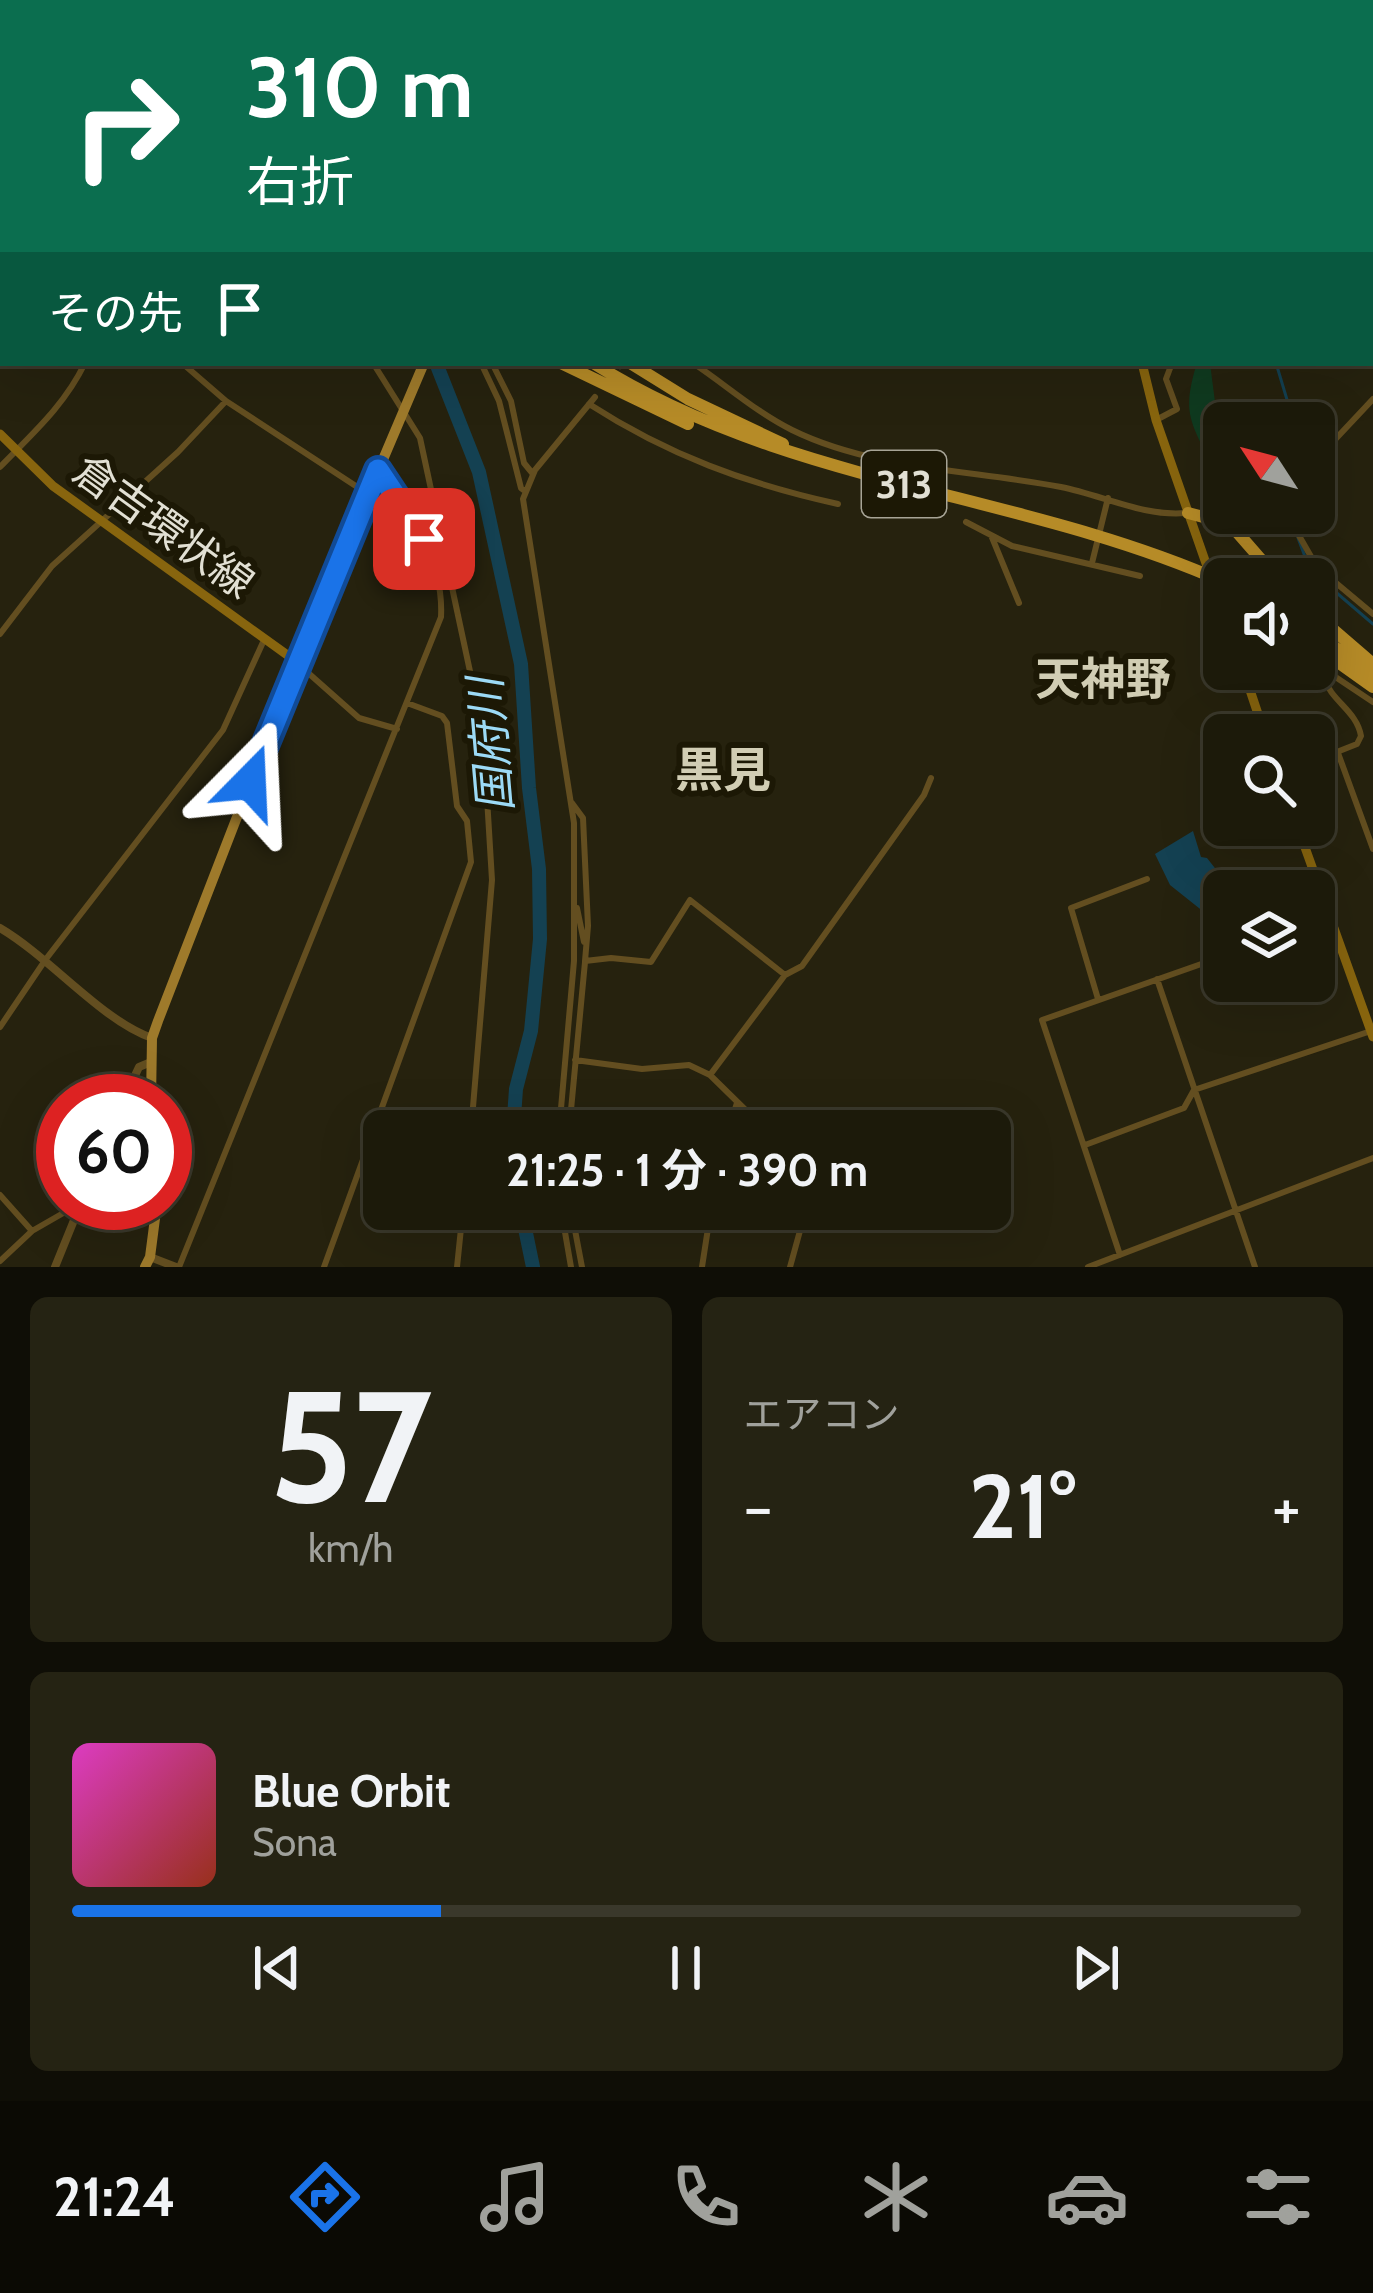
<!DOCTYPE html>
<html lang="ja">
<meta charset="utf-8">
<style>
:root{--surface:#1c1a0a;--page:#252313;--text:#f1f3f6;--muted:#a0a19c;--line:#3a382b;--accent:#1a73e8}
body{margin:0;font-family:Cabin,"Noto Sans JP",sans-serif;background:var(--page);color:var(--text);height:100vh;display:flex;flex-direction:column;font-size:45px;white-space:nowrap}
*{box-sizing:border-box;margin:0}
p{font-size:39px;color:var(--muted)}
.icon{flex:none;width:66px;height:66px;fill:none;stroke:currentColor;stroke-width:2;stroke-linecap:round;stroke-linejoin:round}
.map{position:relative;height:1267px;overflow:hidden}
.sheet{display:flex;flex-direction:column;gap:30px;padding:30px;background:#0f0e06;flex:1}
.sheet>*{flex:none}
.top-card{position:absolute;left:0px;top:0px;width:1374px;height:366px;box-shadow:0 12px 48px #0002,0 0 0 3px var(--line);background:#0b6e4f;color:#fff;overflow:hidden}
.needle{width:78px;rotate:306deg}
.buttons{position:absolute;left:1203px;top:402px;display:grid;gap:24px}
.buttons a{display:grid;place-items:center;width:132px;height:132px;border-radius:18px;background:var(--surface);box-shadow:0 12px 48px #0002,0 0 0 3px var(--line);font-size:60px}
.speed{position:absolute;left:36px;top:1074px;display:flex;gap:24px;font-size:60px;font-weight:700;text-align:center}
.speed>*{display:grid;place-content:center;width:156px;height:156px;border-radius:50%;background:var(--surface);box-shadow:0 12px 48px #0002,0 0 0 3px var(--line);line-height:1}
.speed .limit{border:18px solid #d22;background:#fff;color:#111}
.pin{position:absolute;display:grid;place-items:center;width:102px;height:102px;color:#fff;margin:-51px;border-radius:24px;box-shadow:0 6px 18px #0006}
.me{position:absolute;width:132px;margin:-66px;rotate:21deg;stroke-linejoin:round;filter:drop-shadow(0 0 9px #0008)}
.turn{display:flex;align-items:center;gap:42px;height:252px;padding:0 48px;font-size:54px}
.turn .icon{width:156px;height:156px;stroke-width:2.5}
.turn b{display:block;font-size:84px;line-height:102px}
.then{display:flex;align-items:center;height:114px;padding:0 48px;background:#0003;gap:24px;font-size:45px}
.big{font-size:90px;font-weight:700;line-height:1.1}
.sheet .widget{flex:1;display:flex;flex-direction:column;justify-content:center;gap:18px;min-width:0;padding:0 42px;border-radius:18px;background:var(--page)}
.sheet .dial{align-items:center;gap:0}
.dial b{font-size:156px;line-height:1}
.song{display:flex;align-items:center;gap:36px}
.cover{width:144px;height:144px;border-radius:18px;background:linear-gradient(135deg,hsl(310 70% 55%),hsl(10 70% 35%))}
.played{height:12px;border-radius:6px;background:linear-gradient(90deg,var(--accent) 30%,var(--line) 30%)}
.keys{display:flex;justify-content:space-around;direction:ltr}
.heat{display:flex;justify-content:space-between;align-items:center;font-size:66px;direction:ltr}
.sheet .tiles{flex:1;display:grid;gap:30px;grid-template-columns:1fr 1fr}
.widget:last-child{grid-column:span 2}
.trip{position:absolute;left:363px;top:1110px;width:648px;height:120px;border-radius:18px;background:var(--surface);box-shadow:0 12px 48px #0002,0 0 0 3px var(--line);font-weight:700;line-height:120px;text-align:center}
.tabs{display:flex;height:192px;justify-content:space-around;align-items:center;background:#0b0a04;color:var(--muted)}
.tabs .icon{width:84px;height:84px}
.tabs .current{color:var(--accent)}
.tabs b{font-size:54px;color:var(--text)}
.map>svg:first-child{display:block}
.green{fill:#103b20}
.water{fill:#144152}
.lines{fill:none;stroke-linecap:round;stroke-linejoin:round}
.stream{stroke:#144152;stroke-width:3}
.river{stroke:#144152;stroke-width:14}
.minor-tunnel{stroke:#423e2c;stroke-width:6;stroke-dasharray:6 3;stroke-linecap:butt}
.minor{stroke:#634e20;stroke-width:6}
.tertiary{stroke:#634e20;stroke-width:8}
.secondary{stroke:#88650e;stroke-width:9}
.primary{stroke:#9e7a2b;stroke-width:10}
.motorway{stroke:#b68b27;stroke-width:12}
.route-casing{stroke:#114b97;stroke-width:30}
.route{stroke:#1a73e8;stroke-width:21}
.labels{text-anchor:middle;stroke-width:12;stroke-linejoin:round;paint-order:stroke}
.shield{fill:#1c1805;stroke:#a7a496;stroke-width:3}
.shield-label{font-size:39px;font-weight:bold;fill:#e2e0d4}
.street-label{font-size:42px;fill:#e2e0d4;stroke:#1c1805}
.neighbourhood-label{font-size:45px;font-weight:bold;fill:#d1cdb4;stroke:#1c1805}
.water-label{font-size:45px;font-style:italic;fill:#9cdaf6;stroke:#1c1805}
.quarter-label{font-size:48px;font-weight:bold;fill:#d1cdb4;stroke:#1c1805}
</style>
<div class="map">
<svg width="1373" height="1267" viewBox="0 0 1373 1267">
<rect width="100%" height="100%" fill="#26220e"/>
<path class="green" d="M 1197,363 L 1210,363 L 1215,402 L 1224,423 L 1224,474 L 1215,473 C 1193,423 1180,417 1197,363 Z"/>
<path class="water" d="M 1193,831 L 1201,857 L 1207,858 L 1233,891 L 1224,891 L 1224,928 L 1170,885 L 1155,854 Z"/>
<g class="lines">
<path class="stream" d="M 1221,0 L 1221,3
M 828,3 L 828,0
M 1276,363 L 1294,423
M 1298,538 L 1310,570 L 1373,624"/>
<path class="river" d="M 136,0 L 138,3
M 436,363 L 479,472 L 521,664 L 529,788 L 539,869 L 540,939 L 531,1031 L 516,1089 L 513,1131
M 521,1209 L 533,1267"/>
<path class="minor-tunnel" d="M 612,375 L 622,363"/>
<path class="minor" d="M 96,0 L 98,3
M 203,0 L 205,3
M 282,0 L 285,3
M 1226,0 L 1227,3
M 1348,0 L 1350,3
M 873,3 L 874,0
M 1371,36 L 1373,38
M 0,168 L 3,166
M 1371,176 L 1373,174
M 0,195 L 3,198
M 1371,261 L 1373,263
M 0,349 L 3,346
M 182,363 L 226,401 L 368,494
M 373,363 L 420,438 L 483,732 L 492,880 L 471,1131
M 481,363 L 499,401 L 521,488 L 525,491
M 492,363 L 511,401 L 524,463 L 533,474
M 693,363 C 726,385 756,412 792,430 C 873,470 974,470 1061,487 C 1102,495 1144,517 1186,513
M 589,404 C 668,455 747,484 838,504
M 1156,420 L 1177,409 L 1166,379 L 1172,363
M 1314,462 L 1373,399
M 0,467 C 33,433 64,406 85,363
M 1286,513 L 1317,567 L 1373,614
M 966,522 L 1012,546 L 1140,576
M 991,535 L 1019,603
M 1092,563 L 1108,498
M 0,634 L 52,566 L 178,452 L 226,401
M 297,663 L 359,718 L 397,729
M 1338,753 L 1373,849
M 1314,761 L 1357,744 L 1361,736 C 1357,711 1331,701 1324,678 L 1331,674 L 1373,702
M 572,803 L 583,818 L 588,926 L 585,961 L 611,958 L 651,962 L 690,900 L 785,975
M 577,908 L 584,942
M 1314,926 L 1330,920
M 1157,979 L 1255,1267
M 1098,999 L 1071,908 L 1147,879
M 0,1027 L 46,959 L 223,730 L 264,640
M 575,1060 L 642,1069 L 689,1065 L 710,1075 L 767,1131
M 710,1075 L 785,975 L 802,966 L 924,795 L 931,778
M 559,1131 L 574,961 L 574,823 L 523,499 L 535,470 L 595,397
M 569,1131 L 585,962
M 728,1131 L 737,1103
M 1085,1145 L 1184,1108 L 1194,1090 L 1371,1031
M 0,1195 L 32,1231
M 561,1209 L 571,1267
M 571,1209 L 582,1267
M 1120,1255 L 1042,1020 L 1224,956
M 0,1261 L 32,1231 L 79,1204
M 179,1267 L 441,617 C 444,561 412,516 380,473
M 324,1267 L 471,862 L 467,821 L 457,806 L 447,723 L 442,716 L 407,703
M 457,1267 L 463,1209
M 702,1267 L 711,1209
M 790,1267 L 806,1209
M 1088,1267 L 1373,1158"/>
<path class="tertiary" d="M 0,928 C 51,958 101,1020 152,1038
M 123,1101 L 139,1067 L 151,1062
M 150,1257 L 176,1267
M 55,1267 L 81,1203"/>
<path class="secondary" d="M 1074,0 L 1074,3
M 1138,0 L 1138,3
M 1142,363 L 1156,420 L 1224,615
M 0,434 L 53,486 L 297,662
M 1243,669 L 1265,735
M 1297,825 L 1373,1037"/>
<path class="primary" d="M 538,3 L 539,0
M 151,1101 L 152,1038 L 158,1021 L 297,662 L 424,363
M 145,1267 L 150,1257 L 157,1203"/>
<path class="motorway" d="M 254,0 L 257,3
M 561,363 L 688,424
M 593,363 C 791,487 1016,490 1224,582
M 630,363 L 688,399 L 783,444
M 1188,513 L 1230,524 L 1278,579
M 1314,613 L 1373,664
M 1314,632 L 1373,675
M 1314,645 L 1373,687"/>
</g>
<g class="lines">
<defs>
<path id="route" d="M 250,782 L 378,470 L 424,539"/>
</defs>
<use href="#route" class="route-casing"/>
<use href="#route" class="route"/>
</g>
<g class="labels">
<rect class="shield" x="862" y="451" width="84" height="66" rx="9"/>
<g class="shield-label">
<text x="904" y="498">313</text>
</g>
<g class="street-label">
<text transform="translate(164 526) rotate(36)" y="15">倉吉環状線</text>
</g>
<g class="neighbourhood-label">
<text x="1103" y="695">天神野</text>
</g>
<g class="water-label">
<text transform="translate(490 745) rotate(-95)" y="16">国府川</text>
</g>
<g class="quarter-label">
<text x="723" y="787">黒見</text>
</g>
</g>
</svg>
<div class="buttons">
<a><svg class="needle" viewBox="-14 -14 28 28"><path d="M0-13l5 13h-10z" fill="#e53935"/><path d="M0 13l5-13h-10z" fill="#a0a19c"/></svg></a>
<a><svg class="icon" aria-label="sound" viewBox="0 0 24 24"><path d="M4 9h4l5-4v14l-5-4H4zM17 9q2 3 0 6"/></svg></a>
<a><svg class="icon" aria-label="search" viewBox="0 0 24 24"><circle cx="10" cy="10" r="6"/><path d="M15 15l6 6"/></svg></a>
<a><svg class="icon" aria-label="layers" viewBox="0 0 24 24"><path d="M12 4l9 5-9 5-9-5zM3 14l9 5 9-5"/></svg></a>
</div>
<div class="speed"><div class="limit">60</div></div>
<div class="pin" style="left:424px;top:539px;background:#d93025"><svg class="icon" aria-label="arrive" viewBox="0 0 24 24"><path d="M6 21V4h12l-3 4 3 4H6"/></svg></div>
<svg class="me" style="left:250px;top:782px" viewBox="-20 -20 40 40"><path d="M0-17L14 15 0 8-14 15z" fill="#1a73e8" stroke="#fff" stroke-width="4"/></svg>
<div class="trip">21:25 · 1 分 · 390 m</div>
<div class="top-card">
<div class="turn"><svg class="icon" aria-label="right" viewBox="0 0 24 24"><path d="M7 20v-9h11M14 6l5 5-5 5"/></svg><div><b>310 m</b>右折</div></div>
<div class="then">その先<svg class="icon" aria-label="arrive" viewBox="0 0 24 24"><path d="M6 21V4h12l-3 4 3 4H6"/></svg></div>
</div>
</div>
<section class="sheet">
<div class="tiles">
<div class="widget dial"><b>57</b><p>km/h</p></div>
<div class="widget"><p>エアコン</p>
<div class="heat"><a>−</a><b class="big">21°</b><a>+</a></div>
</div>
<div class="widget">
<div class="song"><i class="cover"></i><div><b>Blue Orbit</b><p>Sona</p></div></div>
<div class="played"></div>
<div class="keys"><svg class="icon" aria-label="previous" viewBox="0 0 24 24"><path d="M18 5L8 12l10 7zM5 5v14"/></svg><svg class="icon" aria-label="pause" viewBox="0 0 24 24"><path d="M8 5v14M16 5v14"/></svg><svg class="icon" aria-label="next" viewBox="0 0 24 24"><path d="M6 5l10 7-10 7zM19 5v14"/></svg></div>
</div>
</div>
</section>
<nav class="tabs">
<b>21:24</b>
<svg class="icon current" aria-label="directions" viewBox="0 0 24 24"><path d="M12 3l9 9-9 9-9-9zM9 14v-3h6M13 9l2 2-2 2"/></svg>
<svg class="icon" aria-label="music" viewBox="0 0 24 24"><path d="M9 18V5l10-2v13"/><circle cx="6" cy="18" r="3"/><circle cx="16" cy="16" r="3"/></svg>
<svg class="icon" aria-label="phone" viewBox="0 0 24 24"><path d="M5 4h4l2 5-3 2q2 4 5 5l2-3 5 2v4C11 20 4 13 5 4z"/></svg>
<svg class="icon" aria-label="climate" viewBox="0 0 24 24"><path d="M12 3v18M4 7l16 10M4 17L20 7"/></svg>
<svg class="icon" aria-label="car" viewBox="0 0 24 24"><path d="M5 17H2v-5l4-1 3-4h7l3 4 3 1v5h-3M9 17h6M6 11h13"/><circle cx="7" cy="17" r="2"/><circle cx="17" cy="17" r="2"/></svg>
<svg class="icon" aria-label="filters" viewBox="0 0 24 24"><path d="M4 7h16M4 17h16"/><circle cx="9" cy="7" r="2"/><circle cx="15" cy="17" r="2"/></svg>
</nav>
